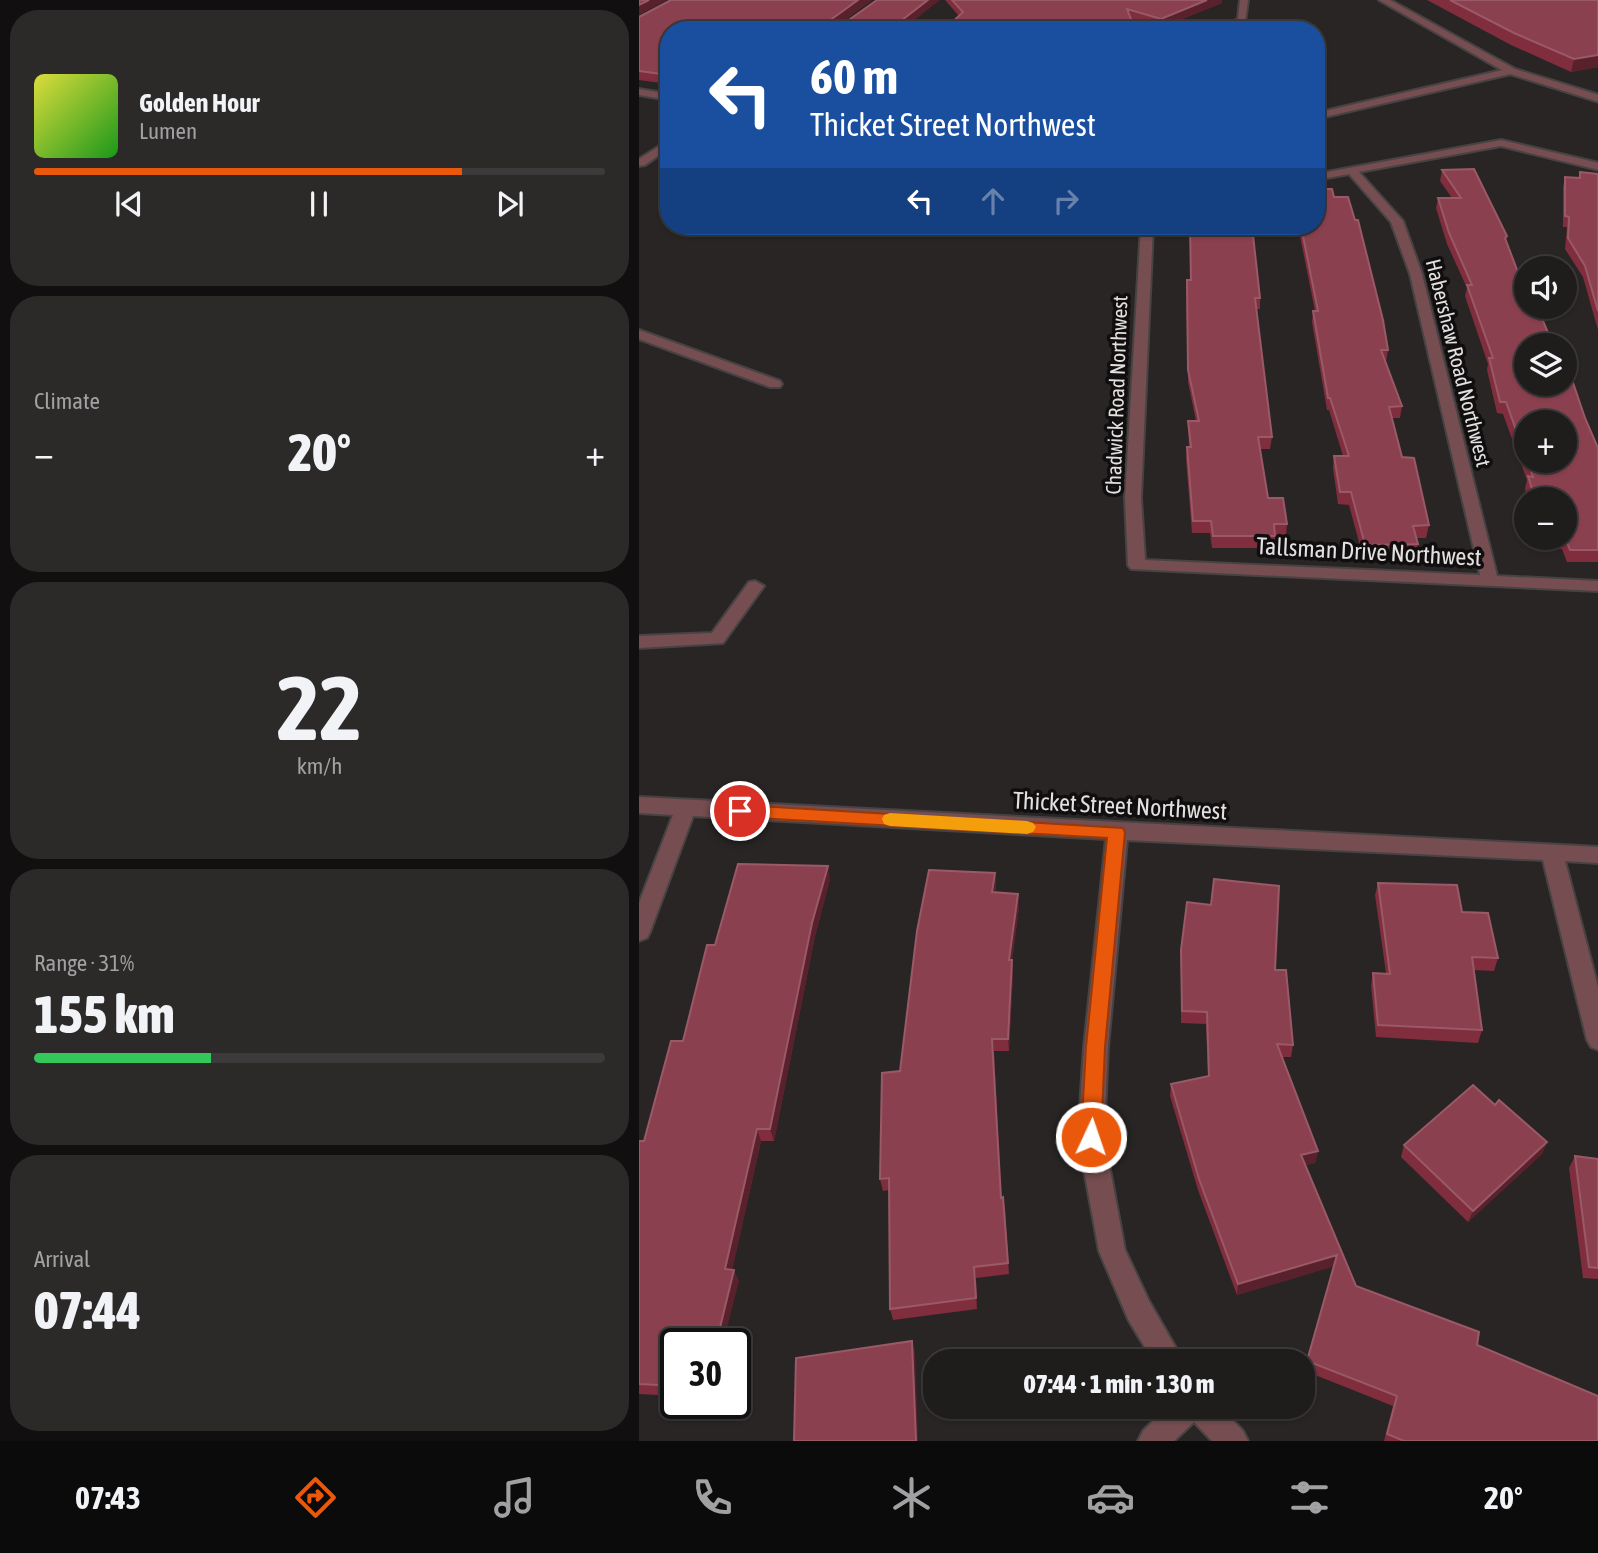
<!DOCTYPE html>
<meta charset="utf-8">
<style>
:root{--surface:#1f1c1c;--page:#2c2929;--text:#f1f3f6;--muted:#a1a1a3;--line:#3c3a3b;--accent:#ea580c}
body{margin:0;font-family:"Asap Condensed",sans-serif;background:var(--page);color:var(--text);height:100vh;display:flex;flex-direction:column;font-size:26px;white-space:nowrap}
*{box-sizing:border-box;margin:0}
p{font-size:23px;color:var(--muted)}
.icon{flex:none;width:38px;height:38px;fill:none;stroke:currentColor;stroke-width:2;stroke-linecap:round;stroke-linejoin:round}
.map{position:relative;flex:1;overflow:hidden}
.details{display:flex;flex-direction:column;gap:10px;padding:10px;background:#110f0f;width:639px}
.details>*{flex:none}
.hud{position:absolute;left:21px;top:21px;width:665px;height:214px;border-radius:28px;box-shadow:0 2px 5px #0004,0 0 0 2px var(--line);background:#1a4fa0;color:#fff;overflow:hidden}
.controls{position:absolute;left:875px;top:256px;display:grid;gap:14px}
.controls a{display:grid;place-items:center;width:63px;height:63px;border-radius:50%;background:var(--surface);box-shadow:0 2px 5px #0004,0 0 0 2px var(--line);font-size:35px}
.speed{position:absolute;left:21px;top:1328px;display:flex;gap:14px;font-size:35px;font-weight:700;text-align:center}
.speed>*{display:grid;place-content:center;width:91px;height:91px;border-radius:50%;background:var(--surface);box-shadow:0 2px 5px #0004,0 0 0 2px var(--line);line-height:1}
.speed .limit{border:4px solid #111;border-radius:10px;background:#fff;color:#111}
.pin{position:absolute;display:grid;place-items:center;width:60px;height:60px;color:#fff;margin:-30px;border:4px solid #fff;border-radius:50%;box-shadow:0 2px 7px #0007}
.me{position:absolute;width:77px;margin:-38px;rotate:3deg;stroke-linejoin:round;filter:drop-shadow(0 0 5px #0008)}
.turn{display:flex;align-items:center;gap:24px;height:147px;padding:0 35px;font-size:32px}
.turn .icon{width:91px;height:91px;stroke-width:2.5}
.turn b{display:block;font-size:49px;line-height:60px}
.lanes{display:flex;align-items:center;height:66px;padding:0 35px;background:#0003;justify-content:center;gap:35px;direction:ltr}
.lanes .off{opacity:.35}
.big{font-size:52px;font-weight:800;line-height:1.1}
.details .tile{flex:1;display:flex;flex-direction:column;justify-content:center;gap:10px;min-width:0;padding:0 24px;border-radius:28px;background:var(--page)}
.details .dial{align-items:center;gap:0}
.dial b{font-size:91px;line-height:1}
.song{display:flex;align-items:center;gap:21px}
.cover{width:84px;height:84px;border-radius:10px;background:linear-gradient(135deg,hsl(60 70% 55%),hsl(120 70% 35%))}
.played{height:7px;border-radius:4px;background:linear-gradient(90deg,var(--accent) 75%,var(--line) 75%)}
.keys{display:flex;justify-content:space-around;direction:ltr}
.heat{display:flex;justify-content:space-between;align-items:center;font-size:38px;direction:ltr}
.charge{height:10px;border-radius:5px;background:linear-gradient(90deg,#34c759 31%,var(--line) 0)}
.trip{position:absolute;left:284px;top:1349px;width:392px;height:70px;border-radius:28px;background:var(--surface);box-shadow:0 2px 5px #0004,0 0 0 2px var(--line);font-weight:800;line-height:70px;text-align:center}
.tabs{display:flex;height:112px;justify-content:space-around;align-items:center;background:#0c0b0b;color:var(--muted)}
.tabs .icon{width:49px;height:49px}
.tabs .active{color:var(--accent)}
.tabs b{font-size:32px;color:var(--text)}
main{display:flex;flex:1;min-height:0}
.map>svg:first-child{display:block}
.lines{fill:none;stroke-linecap:round;stroke-linejoin:round}
.minor-casing{stroke:#474343;stroke-width:4}
.tertiary-casing{stroke:#474343;stroke-width:4}
.minor{fill:#764d51;fill-rule:evenodd}
.tertiary{fill:#764d51;fill-rule:evenodd}
.wall{fill:#802d3d;fill-rule:evenodd}
.shaded-wall{fill:#59212c}
.building{fill:#8b404f;stroke:#995966;stroke-width:2}
.route{fill:#ea580c;stroke:#983908;stroke-width:2}
.slow{fill:#f59e0b}
.labels{text-anchor:middle;stroke-width:7;stroke-linejoin:round;paint-order:stroke}
.far-street-label{font-size:21px;fill:#e3e0e0;stroke:#110e0f}
.street-label{font-size:24px;fill:#e3e0e0;stroke:#110e0f}
</style>
<main>
<section class="details">
<div class="tile">
<div class="song"><i class="cover"></i><div><b>Golden Hour</b><p>Lumen</p></div></div>
<div class="played"></div>
<div class="keys"><svg class="icon" aria-label="previous" viewBox="0 0 24 24"><path d="M18 5L8 12l10 7zM5 5v14"/></svg><svg class="icon" aria-label="pause" viewBox="0 0 24 24"><path d="M8 5v14M16 5v14"/></svg><svg class="icon" aria-label="next" viewBox="0 0 24 24"><path d="M6 5l10 7-10 7zM19 5v14"/></svg></div>
</div>
<div class="tile"><p>Climate</p>
<div class="heat"><a>−</a><b class="big">20°</b><a>+</a></div>
</div>
<div class="tile dial"><b>22</b><p>km/h</p></div>
<div class="tile"><p>Range · 31%</p><b class="big">155 km</b><div class="charge"></div></div>
<div class="tile"><p>Arrival</p><b class="big">07:44</b></div>
</section>
<div class="map">
<svg width="960" height="1441" viewBox="0 0 960 1441">
<rect width="100%" height="100%" fill="#292525"/>
<g class="lines">
<defs>
<path id="minor" d="M 601,0 L 609,0 L 606,22 L 586,30 L 573,30 L 599,19 Z
M 872,68 L 877,71 L 876,73 L 677,119 L 677,113 Z
M 0,89 L 30,94 L 30,100 L 0,95 Z
M 30,140 L 30,148 L 6,165 L 0,166 L 0,159 Z
M 862,140 L 960,163 L 960,170 L 862,146 L 720,172 L 764,221 L 783,274 L 858,576 L 960,581 L 960,591 L 492,569 L 489,565 L 486,498 L 502,226 L 514,226 L 502,498 L 506,560 L 841,575 L 771,274 L 752,222 L 710,174 L 677,180 L 677,174 Z
M 0,330 L 141,381 L 143,384 L 141,387 L 131,387 L 0,339 Z
M 116,581 L 125,586 L 84,643 L 0,648 L 0,636 L 73,633 L 110,582 Z
M 0,797 L 960,847 L 960,863 L 926,861 L 960,991 L 960,1050 L 952,1047 L 948,1040 L 904,860 L 488,840 L 469,1047 L 465,1137 L 486,1250 L 510,1301 L 545,1362 L 515,1362 L 490,1321 L 460,1251 L 439,1137 L 445,1047 L 467,839 L 54,816 L 11,932 L 8,938 L 0,941 L 0,903 L 34,815 L 0,813 Z
M 528,1407 L 581,1407 L 604,1431 L 609,1441 L 573,1441 L 555,1422 L 535,1441 L 499,1441 L 504,1431 Z"/>
<path id="tertiary" d="M 740,0 L 751,0 L 876,69 L 960,95 L 960,102 L 868,73 Z"/>
</defs>
<use href="#minor" class="minor-casing"/>
<use href="#tertiary" class="tertiary-casing"/>
<use href="#minor" class="minor"/>
<use href="#tertiary" class="tertiary"/>
</g>
<path class="wall" d="M 32,0 L 233,0 L 200,24 L 263,30 L 30,30 L 30,84 L 0,80 L 0,17 Z
M 306,0 L 583,0 L 583,3 L 521,28 L 492,19 L 495,30 L 305,30 L 320,16 Z
M 788,0 L 959,0 L 959,67 L 932,72 L 872,45 Z
M 803,170 L 868,236 L 867,241 L 880,275 L 914,345 L 959,448 L 959,562 L 928,562 L 923,549 L 905,549 L 902,537 L 926,537 L 926,499 L 889,499 L 886,489 L 888,480 L 864,414 L 858,413 L 848,370 L 849,364 L 826,296 L 828,288 L 808,244 L 797,208 L 799,198 L 813,198 L 801,181 ZM 887,422 L 926,460 L 887,460 Z
M 941,172 L 959,174 L 959,330 L 944,277 L 926,249 L 928,227 L 924,227 L 924,187 L 926,177 L 939,178 Z
M 695,197 L 749,350 L 747,362 L 746,362 L 763,406 L 761,418 L 753,418 L 763,457 L 790,525 L 787,538 L 777,538 L 779,544 L 777,556 L 724,557 L 710,505 L 699,504 L 694,468 L 695,456 L 704,456 L 690,410 L 688,410 L 673,322 L 674,311 L 676,311 L 659,226 L 677,226 Z
M 551,226 L 621,298 L 621,309 L 617,309 L 633,437 L 631,449 L 621,449 L 629,498 L 648,524 L 647,536 L 636,536 L 635,548 L 573,548 L 571,533 L 553,533 L 547,459 L 548,447 L 550,447 L 549,421 L 557,421 L 549,382 L 547,291 L 548,280 L 551,280 Z
M 356,873 L 357,886 L 356,893 L 380,907 L 373,960 L 374,973 L 370,1051 L 355,1051 L 362,1197 L 364,1197 L 366,1209 L 370,1274 L 337,1278 L 338,1309 L 254,1320 L 251,1309 L 250,1190 L 244,1191 L 241,1179 Z
M 191,879 L 176,936 L 135,1141 L 122,1141 L 93,1270 L 100,1281 L 37,1344 L 37,1396 L 0,1394 L 0,1141 L 5,1141 L 44,1041 L 76,945 Z
M 739,883 L 823,912 L 859,958 L 855,971 L 834,970 L 843,1030 L 839,1043 L 737,1037 L 732,985 L 734,973 L 747,973 L 736,895 Z
M 542,950 L 636,970 L 654,1045 L 652,1057 L 643,1057 L 679,1151 L 676,1163 L 666,1165 L 717,1286 L 838,1345 L 959,1441 L 745,1441 L 754,1406 L 666,1371 L 695,1266 L 598,1295 L 559,1190 L 531,1096 L 532,1084 L 569,1076 L 567,1024 L 542,1023 Z
M 856,1105 L 908,1142 L 903,1154 L 829,1222 L 762,1157 L 765,1145 Z
M 936,1156 L 959,1159 L 959,1279 L 944,1278 L 930,1168 Z"/>
<path class="shaded-wall" d="M 10,0 L 28,0 L 0,15 L 0,5 Z
M 219,0 L 233,0 L 191,30 L 190,21 Z
M 289,0 L 301,0 L 263,30 L 250,30 Z
M 568,0 L 583,0 L 583,3 L 521,28 L 522,19 Z
M 495,27 L 495,30 L 463,30 Z
M 959,55 L 959,67 L 932,72 L 935,59 Z
M 189,866 L 191,879 L 176,936 L 135,1141 L 131,1129 L 173,923 Z
M 356,873 L 357,886 L 354,905 L 353,892 Z
M 379,894 L 380,907 L 371,973 L 370,960 Z
M 373,960 L 374,973 L 370,1051 L 369,1039 Z
M 353,1039 L 355,1051 L 363,1209 L 362,1198 Z
M 118,1129 L 122,1141 L 91,1280 L 86,1269 Z
M 908,1142 L 903,1154 L 829,1222 L 834,1211 Z
M 679,1151 L 676,1163 L 660,1167 L 662,1155 Z
M 698,1255 L 696,1266 L 598,1295 L 599,1284 Z
M 335,1267 L 337,1278 L 338,1309 L 337,1298 Z
M 95,1270 L 100,1281 L 84,1344 L 77,1344 Z
M 273,1341 L 276,1352 L 279,1441 L 277,1441 Z"/>
<path class="building" d="M 0,0 L 10,0 L 0,5 Z
M 32,0 L 219,0 L 190,21 L 193,24 L 204,24 L 238,0 L 289,0 L 250,30 L 30,30 L 30,75 L 0,71 L 0,17 Z
M 313,0 L 568,0 L 522,19 L 488,9 L 495,27 L 463,30 L 305,30 L 324,12 Z
M 811,0 L 959,0 L 959,55 L 935,59 L 875,33 Z
M 835,169 L 868,236 L 866,238 L 880,275 L 885,275 L 887,281 L 887,306 L 898,306 L 914,345 L 887,345 L 887,383 L 926,383 L 926,359 L 946,418 L 959,448 L 959,550 L 931,550 L 926,537 L 926,499 L 896,499 L 889,476 L 894,477 L 888,460 L 926,460 L 926,422 L 887,422 L 887,458 L 867,402 L 861,402 L 850,358 L 854,358 L 828,285 L 833,285 L 810,233 L 799,198 L 822,198 L 803,170 Z
M 941,172 L 959,174 L 959,311 L 946,266 L 929,238 L 930,217 L 926,216 L 926,177 L 941,178 Z
M 677,189 L 693,189 L 695,197 L 709,197 L 716,220 L 719,220 L 744,320 L 749,350 L 742,350 L 763,406 L 750,407 L 763,457 L 775,458 L 790,525 L 774,526 L 779,544 L 726,545 L 712,492 L 701,492 L 695,456 L 710,456 L 691,398 L 689,398 L 674,311 L 679,311 L 662,226 L 677,226 Z
M 551,226 L 613,226 L 621,298 L 616,298 L 633,437 L 619,437 L 629,498 L 644,498 L 648,524 L 635,524 L 636,536 L 574,536 L 572,521 L 554,521 L 548,447 L 552,447 L 549,421 L 560,421 L 549,370 L 548,280 L 552,280 Z
M 99,864 L 189,866 L 173,923 L 131,1129 L 118,1129 L 86,1269 L 95,1270 L 77,1344 L 37,1344 L 37,1386 L 0,1384 L 0,1141 L 5,1141 L 32,1041 L 44,1041 L 68,945 L 76,945 Z
M 290,870 L 356,873 L 353,892 L 379,894 L 370,960 L 373,960 L 369,1039 L 353,1039 L 362,1198 L 364,1197 L 369,1263 L 335,1267 L 337,1298 L 251,1309 L 250,1178 L 241,1179 L 243,1073 L 261,1071 L 278,931 Z
M 575,879 L 640,886 L 636,970 L 647,970 L 654,1045 L 638,1044 L 679,1151 L 662,1155 L 717,1286 L 840,1332 L 838,1345 L 959,1396 L 959,1441 L 765,1441 L 748,1434 L 758,1396 L 668,1361 L 698,1255 L 599,1284 L 560,1179 L 532,1084 L 570,1076 L 568,1012 L 543,1011 L 542,950 L 548,902 L 572,905 Z
M 739,883 L 818,885 L 823,912 L 849,913 L 859,958 L 833,957 L 843,1030 L 739,1025 L 734,973 L 751,974 Z
M 834,1085 L 856,1105 L 860,1100 L 908,1142 L 834,1211 L 765,1145 Z
M 936,1156 L 959,1159 L 959,1268 L 950,1267 Z
M 273,1341 L 277,1441 L 155,1441 L 157,1358 Z"/>
<path class="route" d="M 101,805 L 484,828 L 486,832 L 466,1047 L 462,1137 L 459,1144 L 452,1147 L 445,1144 L 442,1137 L 447,1047 L 468,838 L 101,817 L 93,811 Z"/>
<path class="slow" d="M 251,813 L 388,821 L 394,823 L 397,827 L 394,832 L 388,834 L 251,826 L 245,824 L 243,819 L 245,815 Z"/>
<g class="labels">
<g class="far-street-label">
<text transform="translate(819 363) rotate(76)" y="7">Habershaw Road Northwest</text>
<text transform="translate(478 395) rotate(-88)" y="7">Chadwick Road Northwest</text>
</g>
<g class="street-label">
<text transform="translate(730 552) rotate(3)" y="8">Tallsman Drive Northwest</text>
<text transform="translate(481 806) rotate(3)" y="8">Thicket Street Northwest</text>
</g>
</g>
</svg>
<div class="controls">
<a><svg class="icon" aria-label="sound" viewBox="0 0 24 24"><path d="M4 9h4l5-4v14l-5-4H4zM17 9q2 3 0 6"/></svg></a>
<a><svg class="icon" aria-label="layers" viewBox="0 0 24 24"><path d="M12 4l9 5-9 5-9-5zM3 14l9 5 9-5"/></svg></a>
<a>+</a>
<a>−</a>
</div>
<div class="speed"><div class="limit">30</div></div>
<div class="pin" style="left:101px;top:811px;background:#d93025"><svg class="icon" aria-label="arrive" viewBox="0 0 24 24"><path d="M6 21V4h12l-3 4 3 4H6"/></svg></div>
<svg class="me" style="left:452px;top:1137px" viewBox="-20 -20 40 40"><circle r="17" fill="#ea580c" stroke="#fff" stroke-width="3"/><path d="M0-11L8 9 0 5-8 9z" fill="#fff"/></svg>
<div class="trip">07:44 · 1 min · 130 m</div>
<div class="hud">
<div class="turn"><svg class="icon" aria-label="left" viewBox="0 0 24 24"><path d="M17 20v-9H6M10 6l-5 5 5 5"/></svg><div><b>60 m</b>Thicket Street Northwest</div></div>
<div class="lanes"><svg class="icon" aria-label="left" viewBox="0 0 24 24"><path d="M17 20v-9H6M10 6l-5 5 5 5"/></svg><svg class="icon off" aria-label="ahead" viewBox="0 0 24 24"><path d="M12 20V5M6 11l6-6 6 6"/></svg><svg class="icon off" aria-label="right" viewBox="0 0 24 24"><path d="M7 20v-9h11M14 6l5 5-5 5"/></svg></div>
</div>
</div>
</main>
<nav class="tabs">
<b>07:43</b>
<svg class="icon active" aria-label="directions" viewBox="0 0 24 24"><path d="M12 3l9 9-9 9-9-9zM9 14v-3h6M13 9l2 2-2 2"/></svg>
<svg class="icon" aria-label="music" viewBox="0 0 24 24"><path d="M9 18V5l10-2v13"/><circle cx="6" cy="18" r="3"/><circle cx="16" cy="16" r="3"/></svg>
<svg class="icon" aria-label="phone" viewBox="0 0 24 24"><path d="M5 4h4l2 5-3 2q2 4 5 5l2-3 5 2v4C11 20 4 13 5 4z"/></svg>
<svg class="icon" aria-label="climate" viewBox="0 0 24 24"><path d="M12 3v18M4 7l16 10M4 17L20 7"/></svg>
<svg class="icon" aria-label="car" viewBox="0 0 24 24"><path d="M5 17H2v-5l4-1 3-4h7l3 4 3 1v5h-3M9 17h6M6 11h13"/><circle cx="7" cy="17" r="2"/><circle cx="17" cy="17" r="2"/></svg>
<svg class="icon" aria-label="filters" viewBox="0 0 24 24"><path d="M4 7h16M4 17h16"/><circle cx="9" cy="7" r="2"/><circle cx="15" cy="17" r="2"/></svg>
<b>20°</b>
</nav>
